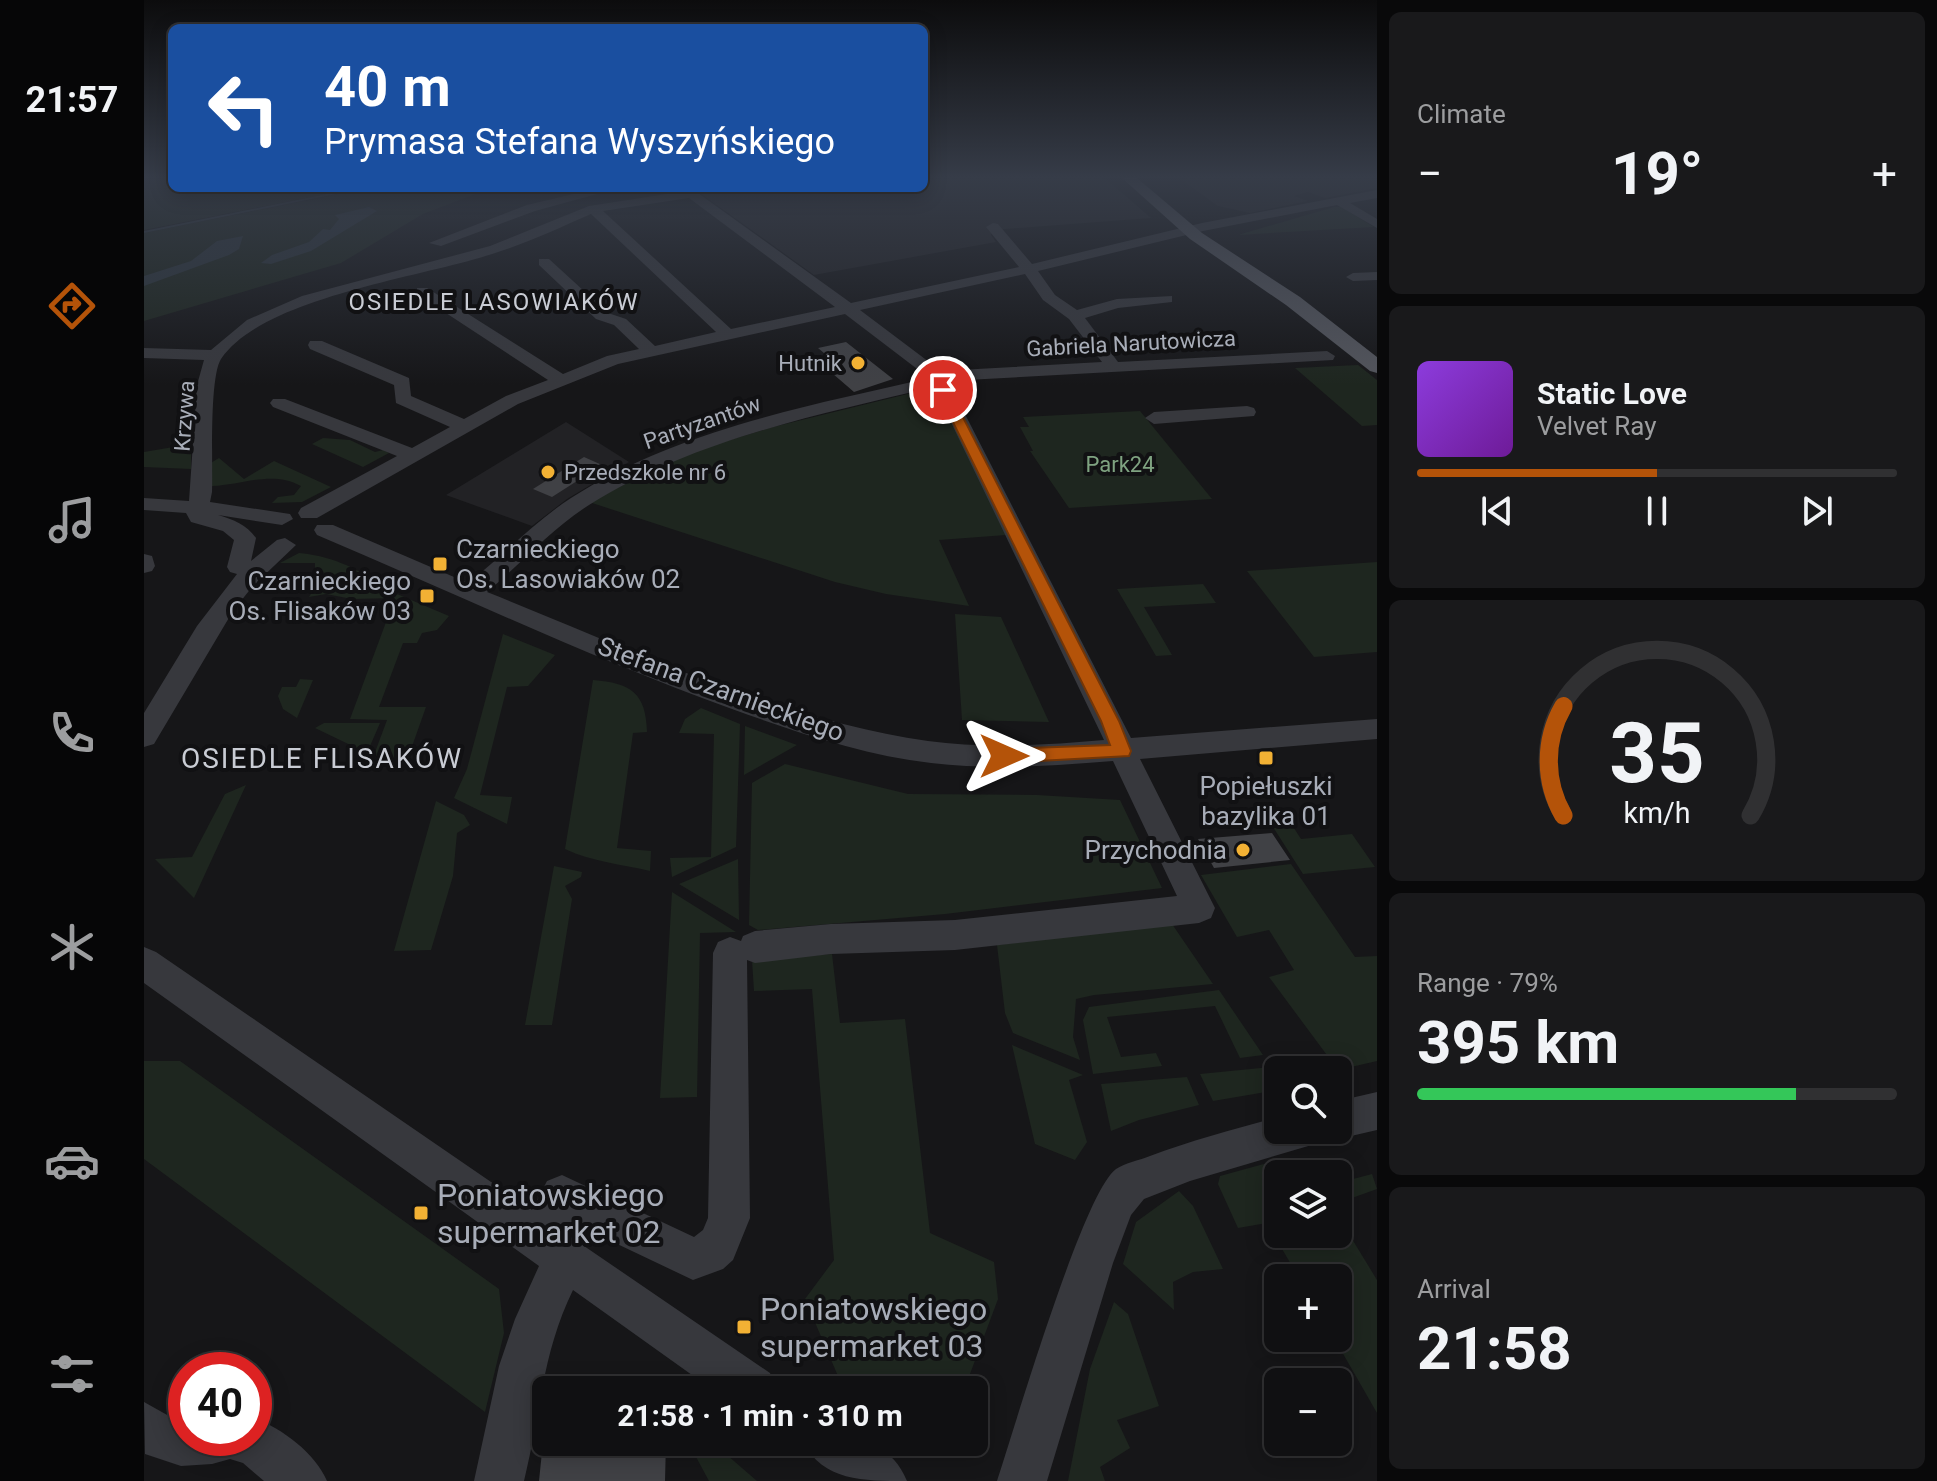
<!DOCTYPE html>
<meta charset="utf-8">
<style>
:root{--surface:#101012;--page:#19191b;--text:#f1f3f6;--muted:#9c9d9f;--line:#303032;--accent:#b45309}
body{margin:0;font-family:Roboto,sans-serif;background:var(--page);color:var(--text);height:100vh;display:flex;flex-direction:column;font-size:30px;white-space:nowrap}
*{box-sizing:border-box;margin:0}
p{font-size:26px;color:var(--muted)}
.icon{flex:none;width:44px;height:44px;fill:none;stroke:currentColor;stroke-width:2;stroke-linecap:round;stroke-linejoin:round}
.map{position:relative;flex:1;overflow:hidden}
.side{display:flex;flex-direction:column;gap:12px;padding:12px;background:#09090a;width:560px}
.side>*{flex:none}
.guide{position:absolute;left:24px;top:24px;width:760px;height:168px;border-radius:12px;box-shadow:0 4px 20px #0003,0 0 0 2px var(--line);background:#1a4fa0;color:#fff;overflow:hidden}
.fabs{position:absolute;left:1120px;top:1056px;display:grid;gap:16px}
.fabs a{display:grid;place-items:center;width:88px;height:88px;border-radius:12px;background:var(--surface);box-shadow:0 4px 20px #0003,0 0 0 2px var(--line);font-size:40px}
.speed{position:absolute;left:24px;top:1352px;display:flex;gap:16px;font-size:40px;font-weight:700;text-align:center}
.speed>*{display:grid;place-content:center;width:104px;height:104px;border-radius:50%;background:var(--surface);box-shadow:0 4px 20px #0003,0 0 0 2px var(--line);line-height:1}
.speed .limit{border:12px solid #d22;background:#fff;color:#111}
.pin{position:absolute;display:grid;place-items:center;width:68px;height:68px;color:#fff;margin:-34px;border:4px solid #fff;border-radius:50%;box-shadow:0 2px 8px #0007}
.me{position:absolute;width:88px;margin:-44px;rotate:90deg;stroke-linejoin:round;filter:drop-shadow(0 0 6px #0008)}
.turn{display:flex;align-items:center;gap:28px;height:168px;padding:0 24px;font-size:36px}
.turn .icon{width:104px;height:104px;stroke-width:2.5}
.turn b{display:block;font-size:56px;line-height:68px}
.big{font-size:60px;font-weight:700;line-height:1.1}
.side .widget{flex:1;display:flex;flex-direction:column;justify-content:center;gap:12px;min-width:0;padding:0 28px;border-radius:12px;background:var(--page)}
.side .dial{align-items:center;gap:0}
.dial svg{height:208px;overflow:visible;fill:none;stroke:var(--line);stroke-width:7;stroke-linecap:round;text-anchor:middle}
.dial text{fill:var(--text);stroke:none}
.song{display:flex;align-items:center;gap:24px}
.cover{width:96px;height:96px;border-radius:12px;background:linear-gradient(135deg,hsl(270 70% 55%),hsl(280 70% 35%))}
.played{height:8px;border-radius:4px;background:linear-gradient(90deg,var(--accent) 50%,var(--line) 50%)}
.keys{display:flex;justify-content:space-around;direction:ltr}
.heat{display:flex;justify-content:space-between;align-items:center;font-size:44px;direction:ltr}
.charge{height:12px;border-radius:6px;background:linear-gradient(90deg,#34c759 79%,var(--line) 0)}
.trip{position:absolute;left:388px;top:1376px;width:456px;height:80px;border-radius:12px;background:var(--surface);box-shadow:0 4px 20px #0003,0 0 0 2px var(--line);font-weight:700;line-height:80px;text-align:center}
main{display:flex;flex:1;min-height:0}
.tab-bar{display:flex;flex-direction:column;width:144px;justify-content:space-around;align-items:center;background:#060607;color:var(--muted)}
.tab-bar .icon{width:56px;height:56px}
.tab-bar .selected{color:var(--accent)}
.tab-bar b{font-size:36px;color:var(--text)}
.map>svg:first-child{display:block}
.built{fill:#222225}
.green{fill:#1e261f}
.water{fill:#2c353c}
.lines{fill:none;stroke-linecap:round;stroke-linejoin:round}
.stream{stroke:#2c353c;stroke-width:2}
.building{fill:#404145}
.minor{fill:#37383d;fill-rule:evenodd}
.major{fill:#53555c;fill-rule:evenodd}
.route{fill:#b45309;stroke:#753606;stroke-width:2}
.poi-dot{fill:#f2b134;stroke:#111113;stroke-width:3}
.labels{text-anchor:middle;stroke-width:8;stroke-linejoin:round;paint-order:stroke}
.far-street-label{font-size:22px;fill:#a8adb8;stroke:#111113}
.far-poi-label{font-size:22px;fill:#a8adb8;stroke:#111113;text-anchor:end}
.far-park-label{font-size:22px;fill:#7fa381;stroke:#111113}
.far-neighbourhood-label{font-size:24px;letter-spacing:2px;fill:#c9ccd4;stroke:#111113}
.poi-label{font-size:26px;fill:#a8adb8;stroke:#111113;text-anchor:end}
.street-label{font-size:26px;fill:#a8adb8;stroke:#111113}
.neighbourhood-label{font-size:28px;letter-spacing:2px;fill:#c9ccd4;stroke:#111113}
.near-poi-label{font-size:32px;fill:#a8adb8;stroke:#111113;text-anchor:start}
</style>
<main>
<nav class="tab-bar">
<b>21:57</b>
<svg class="icon selected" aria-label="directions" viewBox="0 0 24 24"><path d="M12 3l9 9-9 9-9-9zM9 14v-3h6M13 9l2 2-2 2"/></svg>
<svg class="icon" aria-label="music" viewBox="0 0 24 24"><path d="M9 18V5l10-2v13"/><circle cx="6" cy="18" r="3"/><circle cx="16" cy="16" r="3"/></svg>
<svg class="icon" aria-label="phone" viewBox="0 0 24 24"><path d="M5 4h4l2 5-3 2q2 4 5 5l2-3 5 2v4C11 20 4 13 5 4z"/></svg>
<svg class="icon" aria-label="climate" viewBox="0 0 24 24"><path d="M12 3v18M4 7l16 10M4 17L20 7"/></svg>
<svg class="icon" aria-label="car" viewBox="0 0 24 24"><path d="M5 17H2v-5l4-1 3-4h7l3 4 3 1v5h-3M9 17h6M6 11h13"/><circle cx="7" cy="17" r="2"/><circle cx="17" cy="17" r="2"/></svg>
<svg class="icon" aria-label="filters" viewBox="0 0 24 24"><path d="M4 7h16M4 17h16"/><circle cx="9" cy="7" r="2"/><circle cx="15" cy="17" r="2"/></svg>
</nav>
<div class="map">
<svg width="1233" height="1481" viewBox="0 0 1233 1481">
<rect width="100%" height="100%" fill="#161618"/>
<path class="built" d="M 780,178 L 961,178 L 1007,218 L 849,230 L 847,235 L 852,242 L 670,275 L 549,188 L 780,188 Z
M 1035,178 L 1233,178 L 1233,188 L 1181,198 L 1164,192 L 1150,196 L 1164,201 L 1106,213 L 1074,206 Z
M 422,422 L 485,462 L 423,499 L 388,526 L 302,495 Z"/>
<path class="green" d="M 9,178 L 28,178 L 28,188 L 212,188 L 0,230 L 0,183 Z
M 225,188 L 360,188 L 334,193 L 279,214 L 197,263 L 0,321 L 0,233 Z
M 1190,207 L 1197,207 L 1230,227 L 1094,235 Z
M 1214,365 L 1233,380 L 1233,425 L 1218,426 L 1151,368 Z
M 788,388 L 794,390 L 862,535 L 795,540 L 825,606 L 742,594 L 691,582 L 445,502 L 549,451 L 629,427 Z
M 996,411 L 1068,499 L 925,508 L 886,451 L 889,451 L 876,427 L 885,427 L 879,417 Z
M 179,438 L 206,440 L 231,452 L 239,450 L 245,453 L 219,467 L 168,444 Z
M 47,444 L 47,469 L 0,467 L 0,452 Z
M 75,458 L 100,479 L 130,461 L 187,487 L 158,502 L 128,503 L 134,497 L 150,495 L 157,486 C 128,470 99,485 68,486 L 65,464 Z
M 155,553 C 181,555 216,567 234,586 L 305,616 L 293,630 L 278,633 L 273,643 L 259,643 L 235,707 L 282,707 L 260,769 L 230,755 L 243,720 L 206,719 L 251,598 L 208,599 L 182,594 L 165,597 L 180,572 L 171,569 L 171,563 L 136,563 Z
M 1233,562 L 1233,652 L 1170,657 L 1103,571 Z
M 1059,584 L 1072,603 L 1000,607 L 1028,655 L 1012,656 L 973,589 Z
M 811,614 L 857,617 L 905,722 L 818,720 Z
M 359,634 L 411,655 L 384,686 L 363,687 L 336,795 L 368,797 L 363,824 L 310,798 L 323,769 Z
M 156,679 L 169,680 L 153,718 L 139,709 L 134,696 L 138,687 L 152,687 Z
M 449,680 C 487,683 502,693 503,732 L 489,733 L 473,848 L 507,851 L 506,871 C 477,864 449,862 421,849 Z
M 557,708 L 596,724 L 592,847 L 528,877 L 526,858 L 567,857 L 570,734 L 535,733 L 541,719 Z
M 180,723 L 236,723 L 223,753 L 171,728 Z
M 601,726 L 653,745 L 600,775 Z
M 641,764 L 764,794 L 893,795 L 976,800 L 1018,888 L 801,914 L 614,930 L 605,925 L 608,783 Z
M 102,785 L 50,898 L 11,859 L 48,857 L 81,794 Z
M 292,801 L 320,815 L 326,825 L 313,833 L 309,876 L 287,950 L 250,951 Z
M 1148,825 L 1157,839 L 1208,834 L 1231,867 L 1159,874 L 1129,827 Z
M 594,859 L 595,920 L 535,884 Z
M 1147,864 L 1211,957 L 1233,956 L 1233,1061 L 1194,1070 L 1125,977 L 1150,970 L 1125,930 L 1093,937 L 1057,875 Z
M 410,866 L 438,872 L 437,877 L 421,886 L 428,899 L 408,1025 L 381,1025 Z
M 528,892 L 592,932 L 556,933 L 553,1097 L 516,1098 Z
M 1028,924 L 1069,984 L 950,995 L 932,999 L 929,1037 L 936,1060 L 869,1033 L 861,1013 L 853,945 Z
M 688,954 L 696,1023 L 761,1019 L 786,1233 L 850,1262 L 854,1299 L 820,1390 L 709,1390 L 697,1383 L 661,1299 L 690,1260 L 668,989 L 610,991 L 608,960 Z
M 1075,990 L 1119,1055 L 1096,1058 L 1071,1006 L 963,1017 L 977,1057 L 1012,1053 L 1018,1066 L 949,1074 L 939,1020 L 945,1007 Z
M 868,1045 L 939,1075 L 925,1080 L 943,1142 L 931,1160 L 891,1144 Z
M 0,1061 L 36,1061 L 355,1289 L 360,1333 L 341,1412 L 0,1159 Z
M 1127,1067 L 1134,1079 L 1134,1090 L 1069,1101 L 1056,1074 Z
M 1043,1077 L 1055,1105 L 995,1120 L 967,1131 L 957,1084 Z
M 1142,1158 L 1155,1174 L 1134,1174 L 1134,1234 L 1194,1234 L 1194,1216 L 1233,1280 L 1233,1413 L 1190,1338 L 1194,1338 L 1194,1278 L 1155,1278 L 1123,1223 L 1094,1228 L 1074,1184 L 1076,1176 Z
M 1228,1174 L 1233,1189 L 1194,1203 L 1194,1183 Z
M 1035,1191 L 1049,1206 L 1079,1269 L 1049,1272 L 1029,1282 L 1030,1310 L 979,1264 L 992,1222 Z
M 970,1302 L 984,1314 L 1015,1406 L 973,1420 L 986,1448 L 956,1467 L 961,1481 L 924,1481 L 946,1369 Z
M 544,1442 L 568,1442 L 613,1481 L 565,1481 Z"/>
<path class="water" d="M 225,207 L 233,211 L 167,251 L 127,264 L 117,263 L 128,255 L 165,242 L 179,229 L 186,230 L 195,219 L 191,215 Z
M 99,236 L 95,249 L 85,255 L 0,286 L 0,276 L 47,261 L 73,241 Z"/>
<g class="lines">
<path class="stream" d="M 0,232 L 217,188"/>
</g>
<path class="building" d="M 702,342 L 749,379 L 710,392 L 674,361 L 686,358 L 674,348 Z
M 440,457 L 458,465 L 408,497 L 389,489 Z
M 1128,833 L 1146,860 L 1070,868 L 1054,839 Z
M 399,1442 L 522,1442 L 521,1481 L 395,1481 Z"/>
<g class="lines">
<path class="minor" d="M 455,188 L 464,191 L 391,211 L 297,246 L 285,243 L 383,205 Z
M 533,188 L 547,188 L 707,303 L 875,267 L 842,227 L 849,223 L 854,224 L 888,264 L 1058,223 L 1233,190 L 1233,198 L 1206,203 L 1233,219 L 1233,228 L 1193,205 L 1059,231 L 894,271 L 911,295 L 933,310 L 973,299 L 1028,296 L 1028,302 L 974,308 L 941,318 L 974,362 L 1183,351 L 1191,356 L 1189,360 L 804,381 L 987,738 L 1233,719 L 1233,739 L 996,759 L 1071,908 L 1067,918 L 1055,923 L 811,950 L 687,954 L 611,963 L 603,960 L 606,1218 L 589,1260 L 579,1269 L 549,1280 L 427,1222 L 421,1233 L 626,1373 L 632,1390 L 569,1390 L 429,1290 C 397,1356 397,1413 380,1481 L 330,1481 L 355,1366 L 371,1319 L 395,1266 L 0,983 L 0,947 L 12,952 L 388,1210 L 403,1181 L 418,1175 L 550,1237 L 559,1230 L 564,1218 L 569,953 L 574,942 L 586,937 L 597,941 L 599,936 L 611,931 L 687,924 L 811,920 L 1033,896 L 969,761 C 908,766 848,770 787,763 C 719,755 652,732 588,709 C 446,658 311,593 173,535 L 170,530 L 173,525 L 189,525 L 324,583 C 359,556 390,522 427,498 C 533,430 664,406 785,378 L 701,314 L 474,364 L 374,404 L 173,518 L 157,518 L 154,513 L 157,508 L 253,456 L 129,407 L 126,403 L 129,399 L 141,399 L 268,448 L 306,427 L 252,403 L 250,385 L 166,349 L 164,345 L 166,341 L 178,341 L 265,378 L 267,396 L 320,419 L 362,396 L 404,380 L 273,294 L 273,288 L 283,288 L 419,374 L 463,356 L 495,349 L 470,325 L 452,319 L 395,265 L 395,259 L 405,259 L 464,313 L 482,319 L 511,346 L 572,332 L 447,214 C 417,227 388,241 357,251 C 285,277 121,295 77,359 C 65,378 69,466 68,492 L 66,502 L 146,514 L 149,519 L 138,525 L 74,515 C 90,520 102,524 112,538 L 107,561 L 133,540 L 141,538 L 152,545 L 108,587 L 89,611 L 10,744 L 0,747 L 0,713 L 53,626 L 93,574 L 86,572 L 83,567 L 90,540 L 79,531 L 47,522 L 42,513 L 0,510 L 0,498 L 45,501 L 53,385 L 60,360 L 0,358 L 0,348 L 67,350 L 103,320 L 158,296 L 346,246 L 445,206 L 536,192 ZM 545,198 L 691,307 L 587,329 L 459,211 ZM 881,274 L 899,300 L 925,319 L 958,362 L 797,371 L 716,310 ZM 790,387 L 960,740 C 902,745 842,749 784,741 C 631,719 486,649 343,592 C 377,564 407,529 445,505 C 549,440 672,415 790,387 Z
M 1233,272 L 1233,280 L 1209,281 L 1202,277 L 1209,273 Z
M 1103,406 L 1110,408 L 1112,412 L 1110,416 L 1010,424 L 1001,418 L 1010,412 Z
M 0,554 L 8,556 L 11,566 L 8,571 L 0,573 Z
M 1233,1092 L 1233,1130 L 1194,1139 L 1180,1134 L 1179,1130 L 1194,1130 L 1194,1101 Z
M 1134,1117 L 1134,1130 L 1177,1130 L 1171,1144 L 1046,1181 L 1000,1199 L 987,1215 L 969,1263 L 903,1481 L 853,1481 C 870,1430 939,1193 972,1169 C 981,1163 996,1160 1006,1156 C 1048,1140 1091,1129 1134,1117 Z
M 0,1402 L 25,1416 L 42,1418 L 42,1438 L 110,1438 L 110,1418 C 139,1429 171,1453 183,1481 L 120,1481 L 99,1463 L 86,1459 L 68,1464 L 37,1466 L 1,1454 Z
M 659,1442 C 703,1442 743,1433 763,1481 C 719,1481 679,1481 659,1442 Z"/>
<path class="major" d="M 978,178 L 993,178 L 1058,233 L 1156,297 L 1233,357 L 1233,373 L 1226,371 L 1142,305 L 1046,239 Z"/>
</g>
<linearGradient id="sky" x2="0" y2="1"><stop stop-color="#0c0c0d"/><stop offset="0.46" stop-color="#363c48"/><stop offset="1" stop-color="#363c48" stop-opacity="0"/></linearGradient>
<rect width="1233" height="385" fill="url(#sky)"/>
<path class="route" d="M 799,387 L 805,390 L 975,721 L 987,751 L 985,756 L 860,763 L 851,756 L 860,749 L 966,745 L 957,721 L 793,390 Z"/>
<g class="poi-dot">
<circle cx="714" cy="363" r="8"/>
<circle cx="404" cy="472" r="8"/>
<rect x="288" y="556" width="16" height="16" rx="4"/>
<rect x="275" y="588" width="16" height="16" rx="4"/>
<rect x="1114" y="750" width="16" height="16" rx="4"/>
<circle cx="1099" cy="850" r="8"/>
<rect x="269" y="1205" width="16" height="16" rx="4"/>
<rect x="592" y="1319" width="16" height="16" rx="4"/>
</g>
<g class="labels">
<g class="far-street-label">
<text transform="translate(987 343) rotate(-3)" y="8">Gabriela Narutowicza</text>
<text transform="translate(40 416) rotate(-86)" y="8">Krzywa</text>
<text transform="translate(558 422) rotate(-19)" y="8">Partyzantów</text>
</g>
<g class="far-poi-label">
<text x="698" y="371">Hutnik</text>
<text x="420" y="480" text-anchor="start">Przedszkole nr 6</text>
</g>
<g class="far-park-label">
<text x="976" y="472">Park24</text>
</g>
<g class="far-neighbourhood-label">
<text x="350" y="310">OSIEDLE LASOWIAKÓW</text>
</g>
<g class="poi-label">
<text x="312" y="558" text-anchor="start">Czarnieckiego<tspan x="312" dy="30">Os. Lasowiaków 02</tspan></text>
<text x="267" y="590">Czarnieckiego<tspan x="267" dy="30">Os. Flisaków 03</tspan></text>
<text x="1122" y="795" text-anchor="middle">Popiełuszki<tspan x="1122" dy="30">bazylika 01</tspan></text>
<text x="1083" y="859">Przychodnia</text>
</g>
<g class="street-label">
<text transform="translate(577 689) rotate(20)" y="9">Stefana Czarnieckiego</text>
</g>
<g class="neighbourhood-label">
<text x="178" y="768">OSIEDLE FLISAKÓW</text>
</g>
<g class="near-poi-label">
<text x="293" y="1206">Poniatowskiego<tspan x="293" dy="37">supermarket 02</tspan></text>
<text x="616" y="1320">Poniatowskiego<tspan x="616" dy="37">supermarket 03</tspan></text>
</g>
</g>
</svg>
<div class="fabs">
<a><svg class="icon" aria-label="search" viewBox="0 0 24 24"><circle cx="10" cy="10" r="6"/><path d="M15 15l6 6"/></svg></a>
<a><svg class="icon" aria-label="layers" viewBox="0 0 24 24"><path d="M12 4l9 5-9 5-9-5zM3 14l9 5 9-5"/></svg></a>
<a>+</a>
<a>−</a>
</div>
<div class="speed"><div class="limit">40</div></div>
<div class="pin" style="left:799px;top:390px;background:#d93025"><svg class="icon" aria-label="arrive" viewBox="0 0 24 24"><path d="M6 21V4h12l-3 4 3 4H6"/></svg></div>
<svg class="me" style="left:860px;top:756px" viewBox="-20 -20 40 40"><path d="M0-17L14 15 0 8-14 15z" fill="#b45309" stroke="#fff" stroke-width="4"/></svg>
<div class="trip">21:58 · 1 min · 310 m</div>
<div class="guide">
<div class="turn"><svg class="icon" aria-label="left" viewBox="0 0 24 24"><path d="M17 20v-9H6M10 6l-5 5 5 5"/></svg><div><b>40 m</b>Prymasa Stefana Wyszyńskiego</div></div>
</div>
</div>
<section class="side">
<div class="widget"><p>Climate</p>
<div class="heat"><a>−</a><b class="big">19°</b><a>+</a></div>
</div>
<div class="widget">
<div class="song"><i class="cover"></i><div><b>Static Love</b><p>Velvet Ray</p></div></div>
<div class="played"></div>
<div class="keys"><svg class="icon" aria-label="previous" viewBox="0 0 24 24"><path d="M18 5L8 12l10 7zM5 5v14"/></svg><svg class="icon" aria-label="pause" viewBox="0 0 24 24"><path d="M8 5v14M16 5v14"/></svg><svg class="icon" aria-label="next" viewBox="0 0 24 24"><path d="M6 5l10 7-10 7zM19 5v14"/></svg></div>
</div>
<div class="widget dial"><svg viewBox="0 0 100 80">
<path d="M14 69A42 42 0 1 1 86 69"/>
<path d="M14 69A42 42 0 0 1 14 27" stroke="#b45309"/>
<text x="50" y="56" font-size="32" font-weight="700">35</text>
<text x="50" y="72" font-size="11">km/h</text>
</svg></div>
<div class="widget"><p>Range · 79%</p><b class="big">395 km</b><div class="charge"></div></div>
<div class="widget"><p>Arrival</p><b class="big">21:58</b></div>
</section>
</main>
